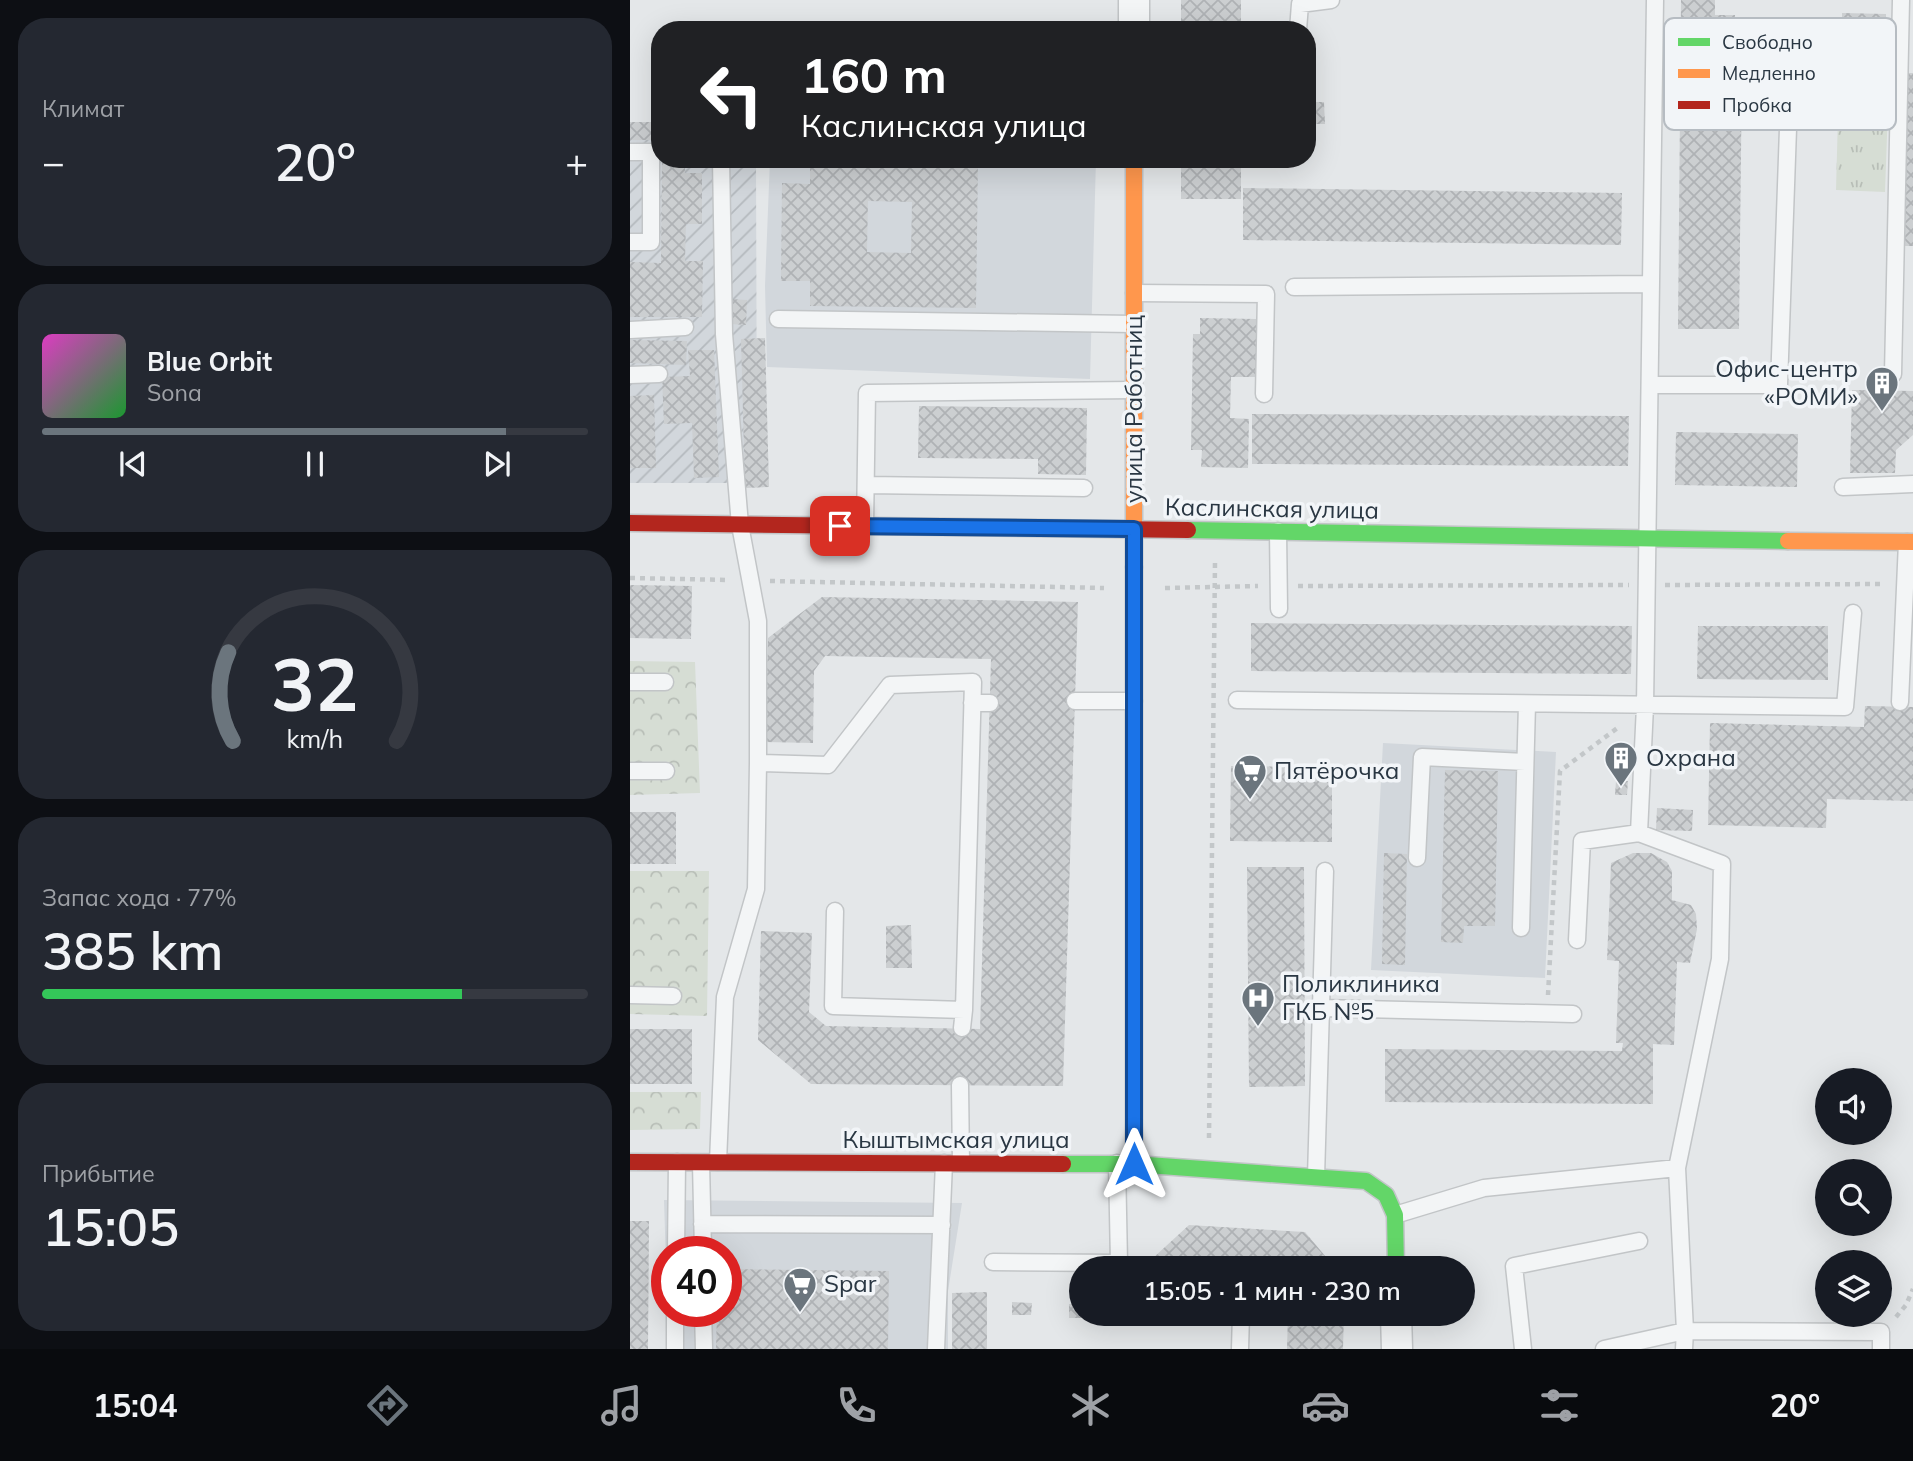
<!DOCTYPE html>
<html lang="ru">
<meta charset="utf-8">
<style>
:root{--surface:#171b24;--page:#242831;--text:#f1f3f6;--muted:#9ea1a6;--line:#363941;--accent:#6b757d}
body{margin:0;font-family:Mulish,sans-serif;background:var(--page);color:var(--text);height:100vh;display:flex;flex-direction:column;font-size:26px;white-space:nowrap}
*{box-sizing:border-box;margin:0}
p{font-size:23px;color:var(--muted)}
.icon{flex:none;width:38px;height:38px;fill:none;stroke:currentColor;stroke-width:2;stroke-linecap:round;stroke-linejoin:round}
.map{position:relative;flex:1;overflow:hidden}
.drawer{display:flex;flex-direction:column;gap:18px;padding:18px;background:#0d0f14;width:630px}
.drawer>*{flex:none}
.hud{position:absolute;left:21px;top:21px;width:665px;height:147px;border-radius:28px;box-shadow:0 7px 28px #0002;background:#202124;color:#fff;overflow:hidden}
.buttons{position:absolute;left:1185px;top:1068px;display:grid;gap:14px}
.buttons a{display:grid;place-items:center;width:77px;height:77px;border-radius:50%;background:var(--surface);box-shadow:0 7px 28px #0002;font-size:35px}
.speed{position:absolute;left:21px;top:1236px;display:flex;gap:14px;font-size:35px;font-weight:700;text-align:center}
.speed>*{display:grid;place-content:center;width:91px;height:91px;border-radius:50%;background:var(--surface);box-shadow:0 7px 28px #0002;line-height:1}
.speed .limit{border:10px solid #d22;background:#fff;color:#111}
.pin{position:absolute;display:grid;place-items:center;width:60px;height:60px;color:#fff;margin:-30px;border-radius:14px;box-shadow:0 4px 10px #0006}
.me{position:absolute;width:77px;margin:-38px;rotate:0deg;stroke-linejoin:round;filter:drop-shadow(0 0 5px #0008)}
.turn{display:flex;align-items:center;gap:24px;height:147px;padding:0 35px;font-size:32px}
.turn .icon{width:91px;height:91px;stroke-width:2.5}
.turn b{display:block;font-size:49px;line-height:60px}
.big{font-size:52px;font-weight:600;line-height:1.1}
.drawer .widget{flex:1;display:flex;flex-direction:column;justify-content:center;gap:10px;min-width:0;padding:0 24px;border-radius:28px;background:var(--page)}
.drawer .dial{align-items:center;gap:0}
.dial svg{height:182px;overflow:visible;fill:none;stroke:var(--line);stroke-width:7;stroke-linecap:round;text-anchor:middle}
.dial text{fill:var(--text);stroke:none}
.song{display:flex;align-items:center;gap:21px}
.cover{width:84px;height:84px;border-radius:10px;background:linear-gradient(135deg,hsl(310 70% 55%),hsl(130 70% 35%))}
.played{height:7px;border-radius:4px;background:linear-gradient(90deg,var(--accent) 85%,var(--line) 85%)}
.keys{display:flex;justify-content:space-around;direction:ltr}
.heat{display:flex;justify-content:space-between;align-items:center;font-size:38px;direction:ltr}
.charge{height:10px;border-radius:5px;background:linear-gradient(90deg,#34c759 77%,var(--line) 0)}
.trip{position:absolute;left:439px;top:1256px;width:406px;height:70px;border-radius:35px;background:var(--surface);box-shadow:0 7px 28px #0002;font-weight:600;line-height:70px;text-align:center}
.dock{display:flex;height:112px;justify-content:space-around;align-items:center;background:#090b0e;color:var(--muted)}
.dock .icon{width:49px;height:49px}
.dock .selected{color:var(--accent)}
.dock b{font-size:32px;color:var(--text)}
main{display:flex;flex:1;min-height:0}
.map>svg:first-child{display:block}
.built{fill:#d2d7dc}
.industrial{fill:url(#industrial-furrows)}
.forest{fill:url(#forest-crowns)}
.park{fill:url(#park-tufts)}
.building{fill:url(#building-cross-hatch);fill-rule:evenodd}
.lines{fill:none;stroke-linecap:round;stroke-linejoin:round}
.lane-casing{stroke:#c2c5c7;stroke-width:19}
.street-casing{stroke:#c2c5c7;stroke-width:33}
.fast-casing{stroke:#c2c5c7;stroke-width:19}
.slow-casing{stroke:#c2c5c7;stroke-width:19}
.jam-casing{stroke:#c2c5c7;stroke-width:19}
.path{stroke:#c3c7c9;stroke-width:4.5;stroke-dasharray:5 5;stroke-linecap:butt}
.lane{stroke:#f3f5f6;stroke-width:16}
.street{stroke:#f3f5f6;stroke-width:30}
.fast{stroke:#63d668;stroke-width:16}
.slow{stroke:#ff974d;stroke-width:16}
.jam{stroke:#b3261e;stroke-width:16}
.route-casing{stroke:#114b97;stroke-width:18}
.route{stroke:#1a73e8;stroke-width:12}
.labels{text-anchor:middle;stroke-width:7;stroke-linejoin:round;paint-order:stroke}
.poi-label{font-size:24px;fill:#2a3743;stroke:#f2f5f8;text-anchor:start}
.street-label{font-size:24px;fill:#2a3743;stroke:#f2f5f8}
.key{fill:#f2f5f8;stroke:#b6bcc2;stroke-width:2}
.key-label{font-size:19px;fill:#2a3743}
</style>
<main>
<section class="drawer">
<div class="widget"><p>Климат</p>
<div class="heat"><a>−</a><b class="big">20°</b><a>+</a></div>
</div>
<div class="widget">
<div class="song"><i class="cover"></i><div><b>Blue Orbit</b><p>Sona</p></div></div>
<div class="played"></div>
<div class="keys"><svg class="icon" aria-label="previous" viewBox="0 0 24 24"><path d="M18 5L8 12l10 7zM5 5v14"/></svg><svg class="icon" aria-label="pause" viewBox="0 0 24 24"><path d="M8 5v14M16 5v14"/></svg><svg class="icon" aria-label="next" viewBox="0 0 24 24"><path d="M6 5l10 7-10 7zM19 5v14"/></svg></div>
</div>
<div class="widget dial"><svg viewBox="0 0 100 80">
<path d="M14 69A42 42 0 1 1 86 69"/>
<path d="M14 69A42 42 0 0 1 12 30" stroke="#6b757d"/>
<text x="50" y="56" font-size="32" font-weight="700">32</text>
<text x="50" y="72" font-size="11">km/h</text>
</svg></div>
<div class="widget"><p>Запас хода · 77%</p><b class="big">385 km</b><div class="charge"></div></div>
<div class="widget"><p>Прибытие</p><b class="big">15:05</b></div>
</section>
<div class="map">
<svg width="1283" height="1349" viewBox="0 0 1283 1349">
<defs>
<pattern id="industrial-furrows" width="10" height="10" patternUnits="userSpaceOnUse" patternTransform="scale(1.75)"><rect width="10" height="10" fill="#d2d7dc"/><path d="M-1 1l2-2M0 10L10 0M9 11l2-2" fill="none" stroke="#b4b9be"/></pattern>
<pattern id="forest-crowns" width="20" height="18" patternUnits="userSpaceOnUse" patternTransform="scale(1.75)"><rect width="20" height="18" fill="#d6ddd4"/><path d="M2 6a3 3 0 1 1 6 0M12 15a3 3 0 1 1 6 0" fill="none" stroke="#b8beb7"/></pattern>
<pattern id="park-tufts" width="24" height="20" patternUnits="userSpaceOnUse" patternTransform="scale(1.75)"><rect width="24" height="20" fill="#d6ddd4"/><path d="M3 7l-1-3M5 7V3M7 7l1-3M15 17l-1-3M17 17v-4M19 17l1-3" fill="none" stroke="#b8beb7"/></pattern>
<pattern id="building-cross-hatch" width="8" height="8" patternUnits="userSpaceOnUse" patternTransform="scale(1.75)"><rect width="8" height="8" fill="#cccfd1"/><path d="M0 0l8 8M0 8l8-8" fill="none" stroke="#afb2b5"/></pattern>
</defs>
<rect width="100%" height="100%" fill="#e4e7e9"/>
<path class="built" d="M 140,159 L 466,159 L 460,379 L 137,367 L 135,286 Z
M 753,743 L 926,752 L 915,978 L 741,970 Z
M 34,1200 L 332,1203 L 318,1291 L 318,1349 L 38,1349 L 37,1311 L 96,1311 L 96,1251 L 37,1251 L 37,1296 Z"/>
<path class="industrial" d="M 0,122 L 30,122 L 30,159 L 126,159 L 127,483 L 0,483 Z"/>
<path class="forest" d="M 0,661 L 65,662 L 70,793 L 0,795 Z
M 0,871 L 79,871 L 77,1016 L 0,1014 Z
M 0,1092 L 71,1092 L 70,1129 L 0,1130 Z"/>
<path class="park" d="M 1209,78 L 1259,79 L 1255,192 L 1206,190 Z"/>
<path class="building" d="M 551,0 L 611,0 L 611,30 L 551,30 Z
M 1051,0 L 1085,0 L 1085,15 L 1105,15 L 1104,35 L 1133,35 L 1133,67 L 1112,66 L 1109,329 L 1048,329 Z
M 1212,13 L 1256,14 L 1256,35 L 1212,35 Z
M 1276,73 L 1283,73 L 1283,246 L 1275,246 Z
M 677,102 L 694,102 L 695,124 L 677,124 Z
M 0,122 L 30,122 L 30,140 L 0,140 Z
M 32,159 L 55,159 L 55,173 L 72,173 L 72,224 L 56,224 L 55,261 L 73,261 L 72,317 L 0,317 L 0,262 L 31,263 Z
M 180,159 L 348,159 L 346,308 L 180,306 L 180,281 L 151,281 L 152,183 L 180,184 ZM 238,201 L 282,202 L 281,253 L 237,252 Z
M 551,159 L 611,159 L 611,199 L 551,199 Z
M 613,188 L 992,193 L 991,245 L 613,240 Z
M 101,299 L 117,300 L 116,325 L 100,324 Z
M 570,318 L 627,319 L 626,377 L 601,377 L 600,418 L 619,419 L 618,468 L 571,467 L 572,450 L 561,450 L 563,334 L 570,334 Z
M 135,338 L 139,487 L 115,488 L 111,339 Z
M 0,340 L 57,341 L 56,365 L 0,363 Z
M 58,350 L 84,350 L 89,477 L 64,478 L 62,423 L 34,424 L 32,377 L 60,376 Z
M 1222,390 L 1283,391 L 1283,435 L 1266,450 L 1265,473 L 1220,473 Z
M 24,395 L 26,468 L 0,468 L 0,396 Z
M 289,406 L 457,408 L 456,475 L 408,474 L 408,459 L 288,458 Z
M 622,414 L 999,416 L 998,466 L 622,464 Z
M 1046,432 L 1168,434 L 1167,487 L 1045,485 Z
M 0,585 L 62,586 L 61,639 L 0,638 Z
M 192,597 L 448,602 L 433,1086 L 181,1084 L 128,1040 L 131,931 L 182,933 L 179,1012 L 196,1026 L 350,1029 L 361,659 L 195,656 L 184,671 L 183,743 L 135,742 L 138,638 Z
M 621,623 L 1002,626 L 1001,674 L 621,671 Z
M 1068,626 L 1198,626 L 1198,680 L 1067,679 Z
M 1235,706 L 1283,707 L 1283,801 L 1197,799 L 1196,828 L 1078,825 L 1080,723 L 1234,727 Z
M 601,766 L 702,767 L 702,842 L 600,841 Z
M 815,770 L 868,771 L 865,926 L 834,926 L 833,943 L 811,942 Z
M 986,781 L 998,781 L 997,795 L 985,795 Z
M 1027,808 L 1063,810 L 1062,831 L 1026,830 Z
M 0,812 L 46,812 L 46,864 L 0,864 Z
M 754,853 L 777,854 L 775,965 L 752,964 Z
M 1003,853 L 1021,853 L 1037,862 L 1042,871 L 1042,900 L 1061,905 L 1066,914 L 1067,929 L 1060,963 L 1047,962 L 1044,1045 L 1023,1044 L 1023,1104 L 755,1102 L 755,1049 L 992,1051 L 993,1043 L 986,1043 L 989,961 L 977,960 L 981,863 Z
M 617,867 L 674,867 L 675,1086 L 619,1087 Z
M 281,925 L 282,968 L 256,968 L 256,926 Z
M 0,1029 L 62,1029 L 62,1084 L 0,1084 Z
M 0,1221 L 19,1221 L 18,1349 L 0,1349 Z
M 559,1225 L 675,1232 L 706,1269 L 522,1269 L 523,1258 Z
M 96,1269 L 259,1271 L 258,1349 L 86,1349 L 87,1311 L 96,1311 Z
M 357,1292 L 357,1349 L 322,1349 L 322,1293 Z
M 382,1302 L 402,1303 L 401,1315 L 382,1315 Z
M 439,1304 L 452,1305 L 452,1314 L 456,1314 L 456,1318 L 439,1318 Z
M 658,1314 L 714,1314 L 713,1349 L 657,1349 Z"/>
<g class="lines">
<defs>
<path id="lane" d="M 668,30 L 670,4 L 701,0
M 0,152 L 21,152 L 21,242 L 0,242
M 91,159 L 94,334 L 110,525 L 128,621 L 128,763 L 198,765 L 260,685 L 343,682 L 334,1010 L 203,1006 L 205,911
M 664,287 L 1021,284
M 504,293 L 636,294 L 634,394
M 148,319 L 503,324
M 0,330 L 55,327
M 1263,374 L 1271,0
M 0,375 L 29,374
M 1021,385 L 1149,385 L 1159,100
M 236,485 L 454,488
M 1213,487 L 1283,484
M 235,526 L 237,393 L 504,390
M 648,531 L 649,609
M 0,682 L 35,682
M 607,700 L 1215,707 L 1223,613
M 445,701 L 504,701
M 1270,702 L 1277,542
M 342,703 L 360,703
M 0,771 L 36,771
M 1009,833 L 1015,706 L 1025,0
M 787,858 L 792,757 L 895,762
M 891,928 L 897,704
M 947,940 L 952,841 L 1009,833 L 1092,864 L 1090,959 L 1047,1168
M 0,995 L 43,996
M 691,1008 L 943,1014
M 332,1028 L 334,1010
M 330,1085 L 331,1163
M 88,1162 L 95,997 L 126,889 L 128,763
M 71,1163 L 73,1251
M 686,1177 L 695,871
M 765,1215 L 854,1188 L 1047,1168 L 1055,1331 L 1251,1332 L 1251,1349
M 72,1224 L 312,1225
M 46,1251 L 47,1162
M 363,1262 L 489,1263 L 487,1163
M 73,1311 L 74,1349
M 45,1349 L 45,1311
M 306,1349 L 314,1163
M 610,1349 L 611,1314
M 893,1349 L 884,1266 L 1009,1241
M 974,1349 L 1055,1331 L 1054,1349"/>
<path id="street" d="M 504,30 L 504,0
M 766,1314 L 767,1349"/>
<path id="fast" d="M 558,530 L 1158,541
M 504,567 L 504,1164
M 433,1164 L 504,1164 L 736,1181 L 756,1195 L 765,1215 L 766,1269"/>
<path id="slow" d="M 504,159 L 504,567
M 1158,541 L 1283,542"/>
<path id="jam" d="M 0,523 L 558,530
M 0,1162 L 433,1164"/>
</defs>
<use href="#lane" class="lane-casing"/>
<use href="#street" class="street-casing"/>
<use href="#fast" class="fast-casing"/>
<use href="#slow" class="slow-casing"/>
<use href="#jam" class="jam-casing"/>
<path class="path" d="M 0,578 L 99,580
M 140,581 L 474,588
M 1035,585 L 1254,584
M 668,586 L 999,585
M 535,588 L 628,586
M 918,995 L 930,771 L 990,726
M 579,1138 L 585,562
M 1266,1317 L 1276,1305 L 1283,1289"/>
<use href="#lane" class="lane"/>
<use href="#street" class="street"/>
<use href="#fast" class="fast"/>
<use href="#slow" class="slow"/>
<use href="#jam" class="jam"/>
</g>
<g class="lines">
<defs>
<path id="route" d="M 210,526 L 504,529 L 504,1164"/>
</defs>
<use href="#route" class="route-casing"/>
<use href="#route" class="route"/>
</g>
<defs>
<symbol id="building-pin" viewBox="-11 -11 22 30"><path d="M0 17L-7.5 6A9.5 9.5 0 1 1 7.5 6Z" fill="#6b757d" stroke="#f2f5f8"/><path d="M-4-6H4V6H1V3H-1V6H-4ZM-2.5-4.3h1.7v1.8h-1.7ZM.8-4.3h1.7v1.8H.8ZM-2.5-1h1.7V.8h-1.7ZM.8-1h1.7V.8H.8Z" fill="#fff"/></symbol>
<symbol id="supermarket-pin" viewBox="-11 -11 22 30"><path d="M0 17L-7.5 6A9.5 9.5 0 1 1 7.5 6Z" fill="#6b757d" stroke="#f2f5f8"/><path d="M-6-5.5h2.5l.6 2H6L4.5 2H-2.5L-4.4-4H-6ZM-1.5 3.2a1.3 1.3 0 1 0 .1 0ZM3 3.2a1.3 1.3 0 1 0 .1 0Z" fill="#fff"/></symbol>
<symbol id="hospital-pin" viewBox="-11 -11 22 30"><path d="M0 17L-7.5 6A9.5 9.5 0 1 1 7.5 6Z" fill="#6b757d" stroke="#f2f5f8"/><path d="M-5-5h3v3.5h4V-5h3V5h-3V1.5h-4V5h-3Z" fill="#fff"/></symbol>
</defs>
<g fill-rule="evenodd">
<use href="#building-pin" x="1233" y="364" width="38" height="52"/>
<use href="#building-pin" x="972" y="739" width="38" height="52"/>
<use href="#supermarket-pin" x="601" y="752" width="38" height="52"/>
<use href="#hospital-pin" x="609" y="979" width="38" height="52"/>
<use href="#supermarket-pin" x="151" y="1265" width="38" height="52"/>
</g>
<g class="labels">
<g class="poi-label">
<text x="1228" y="377" text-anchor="end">Офис-центр<tspan x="1228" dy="28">«РОМИ»</tspan></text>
<text x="1016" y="766">Охрана</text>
<text x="644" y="779">Пятёрочка</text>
<text x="652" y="992">Поликлиника<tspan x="652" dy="28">ГКБ №5</tspan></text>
<text x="194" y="1292">Spar</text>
</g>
<g class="street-label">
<text transform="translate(504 409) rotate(-90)" y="8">улица Работниц</text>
<text transform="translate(642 509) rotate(1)" y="8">Каслинская улица</text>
<text x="326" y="1148">Кыштымская улица</text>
</g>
</g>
<rect x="1034" y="18" width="232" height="112" rx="10" class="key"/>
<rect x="1048" y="38" width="32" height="8" fill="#63d668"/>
<rect x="1048" y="69" width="32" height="9" fill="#ff974d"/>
<rect x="1048" y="101" width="32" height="8" fill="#b3261e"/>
<g class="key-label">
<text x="1092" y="49">Свободно</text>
<text x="1092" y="80">Медленно</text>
<text x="1092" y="112">Пробка</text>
</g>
</svg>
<div class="buttons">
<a><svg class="icon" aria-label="sound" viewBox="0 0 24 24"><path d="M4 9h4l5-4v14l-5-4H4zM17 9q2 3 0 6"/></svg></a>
<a><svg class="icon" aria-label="search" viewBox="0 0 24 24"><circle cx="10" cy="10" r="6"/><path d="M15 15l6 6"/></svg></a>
<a><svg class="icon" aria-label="layers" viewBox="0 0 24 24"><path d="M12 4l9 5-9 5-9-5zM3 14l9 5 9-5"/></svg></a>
</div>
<div class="speed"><div class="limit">40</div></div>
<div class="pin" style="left:210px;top:526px;background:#d93025"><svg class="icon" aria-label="arrive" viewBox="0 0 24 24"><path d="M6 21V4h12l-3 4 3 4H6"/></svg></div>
<svg class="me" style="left:504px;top:1164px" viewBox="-20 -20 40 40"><path d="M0-17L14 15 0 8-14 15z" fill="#1a73e8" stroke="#fff" stroke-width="4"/></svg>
<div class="trip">15:05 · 1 мин · 230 m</div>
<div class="hud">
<div class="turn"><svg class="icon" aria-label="left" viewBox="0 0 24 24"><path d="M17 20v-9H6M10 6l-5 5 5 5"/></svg><div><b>160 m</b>Каслинская улица</div></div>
</div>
</div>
</main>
<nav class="dock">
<b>15:04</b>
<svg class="icon selected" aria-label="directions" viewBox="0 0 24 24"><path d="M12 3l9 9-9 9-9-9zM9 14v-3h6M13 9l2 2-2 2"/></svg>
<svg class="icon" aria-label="music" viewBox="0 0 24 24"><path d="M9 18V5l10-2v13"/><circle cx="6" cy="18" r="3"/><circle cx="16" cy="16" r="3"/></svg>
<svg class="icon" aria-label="phone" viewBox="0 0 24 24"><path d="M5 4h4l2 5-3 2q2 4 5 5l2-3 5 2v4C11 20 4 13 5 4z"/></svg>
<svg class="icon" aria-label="climate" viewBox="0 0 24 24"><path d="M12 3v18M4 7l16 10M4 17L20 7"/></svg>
<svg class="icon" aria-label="car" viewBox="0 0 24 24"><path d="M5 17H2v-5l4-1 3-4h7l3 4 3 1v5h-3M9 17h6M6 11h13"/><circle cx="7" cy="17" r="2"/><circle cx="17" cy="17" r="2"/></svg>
<svg class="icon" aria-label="filters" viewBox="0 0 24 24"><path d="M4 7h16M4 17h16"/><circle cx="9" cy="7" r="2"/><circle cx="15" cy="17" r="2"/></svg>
<b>20°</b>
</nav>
